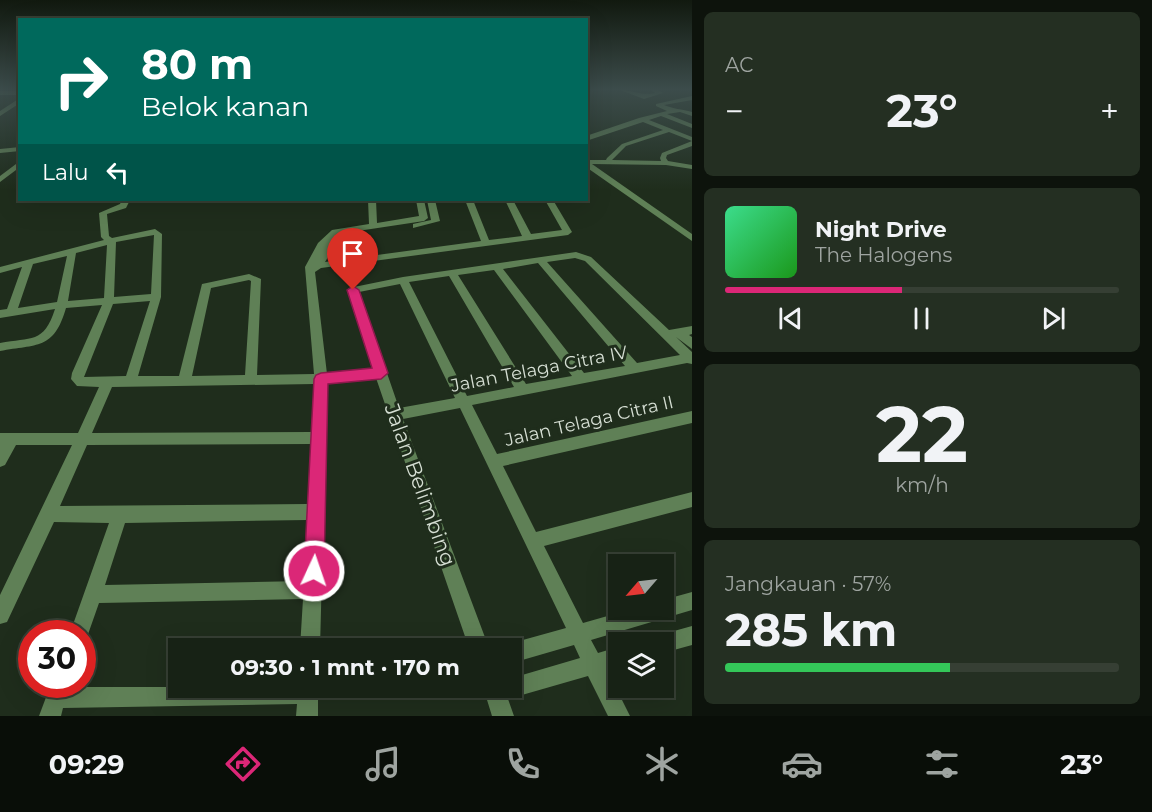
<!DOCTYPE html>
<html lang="id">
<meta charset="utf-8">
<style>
:root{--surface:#172215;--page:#242f22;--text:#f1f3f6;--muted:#9ea4a0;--line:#363f34;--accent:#db2777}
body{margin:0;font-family:Montserrat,sans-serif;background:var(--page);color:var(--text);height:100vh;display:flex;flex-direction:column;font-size:22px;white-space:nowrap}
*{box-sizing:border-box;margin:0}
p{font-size:20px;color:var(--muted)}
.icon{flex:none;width:33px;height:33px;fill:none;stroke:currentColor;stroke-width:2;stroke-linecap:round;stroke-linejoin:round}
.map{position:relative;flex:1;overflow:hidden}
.details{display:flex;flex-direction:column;gap:12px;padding:12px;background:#0d130c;width:460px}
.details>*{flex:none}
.top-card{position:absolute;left:18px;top:18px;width:570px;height:183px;border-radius:0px;box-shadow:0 6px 24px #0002,0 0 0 2px var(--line);background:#00695c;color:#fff;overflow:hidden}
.needle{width:39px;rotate:242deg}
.controls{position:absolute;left:608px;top:554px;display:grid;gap:12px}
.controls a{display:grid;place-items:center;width:66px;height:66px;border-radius:0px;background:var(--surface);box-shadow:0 6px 24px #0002,0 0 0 2px var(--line);font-size:30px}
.speed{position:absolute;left:18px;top:620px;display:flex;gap:12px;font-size:30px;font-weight:700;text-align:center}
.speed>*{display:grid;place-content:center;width:78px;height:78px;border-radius:50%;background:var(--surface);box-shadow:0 6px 24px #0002,0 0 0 2px var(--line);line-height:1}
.speed .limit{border:9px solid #d22;background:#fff;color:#111}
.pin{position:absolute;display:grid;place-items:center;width:51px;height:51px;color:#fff;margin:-62px -26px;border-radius:50% 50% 50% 0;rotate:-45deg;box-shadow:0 0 6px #0007}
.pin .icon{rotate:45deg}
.me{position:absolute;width:66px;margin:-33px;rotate:3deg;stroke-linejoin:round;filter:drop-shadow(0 0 4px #0008)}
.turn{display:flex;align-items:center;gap:21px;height:126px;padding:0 24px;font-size:27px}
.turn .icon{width:78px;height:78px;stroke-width:2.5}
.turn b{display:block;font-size:42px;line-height:51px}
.then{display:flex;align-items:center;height:57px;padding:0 24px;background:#0003;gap:12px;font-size:22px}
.big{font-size:45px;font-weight:700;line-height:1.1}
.details .tile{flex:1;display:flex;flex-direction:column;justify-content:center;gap:9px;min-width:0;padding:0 21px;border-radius:9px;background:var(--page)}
.details .dial{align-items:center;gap:0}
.dial b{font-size:78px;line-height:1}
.song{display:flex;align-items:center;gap:18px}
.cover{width:72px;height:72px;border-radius:9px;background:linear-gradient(135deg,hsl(150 70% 55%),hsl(120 70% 35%))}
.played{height:6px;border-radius:3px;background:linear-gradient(90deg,var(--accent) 45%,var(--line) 45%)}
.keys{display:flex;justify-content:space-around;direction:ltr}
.heat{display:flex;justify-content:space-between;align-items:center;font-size:33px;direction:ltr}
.charge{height:9px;border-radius:4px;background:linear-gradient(90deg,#34c759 57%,var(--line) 0)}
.trip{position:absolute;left:168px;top:638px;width:354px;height:60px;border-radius:0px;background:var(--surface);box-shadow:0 6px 24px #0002,0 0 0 2px var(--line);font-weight:700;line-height:60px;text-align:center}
.tabs{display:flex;height:96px;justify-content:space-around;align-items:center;background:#090e08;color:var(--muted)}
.tabs .icon{width:42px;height:42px}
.tabs .on{color:var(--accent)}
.tabs b{font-size:27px;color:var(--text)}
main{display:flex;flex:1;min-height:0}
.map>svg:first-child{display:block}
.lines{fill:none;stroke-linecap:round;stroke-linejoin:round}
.street{fill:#5f8056;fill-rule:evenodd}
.route{fill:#db2777;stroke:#8e194d;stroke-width:1.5}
.labels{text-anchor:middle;stroke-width:6;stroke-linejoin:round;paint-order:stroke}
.street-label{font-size:18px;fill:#d5ded3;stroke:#1f2d1c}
.near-street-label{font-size:21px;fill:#d5ded3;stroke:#1f2d1c}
</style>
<main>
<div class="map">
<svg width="692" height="716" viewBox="0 0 692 716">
<rect width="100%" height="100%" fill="#1f2d1c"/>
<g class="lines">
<path class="street" d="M 620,90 C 633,90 641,96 655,93 L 651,90 L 658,90 L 663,93 L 644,99 Z
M 0,91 L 20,91 L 20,95 L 0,95 Z
M 692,96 L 692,100 L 664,105 C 673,109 682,109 692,112 L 692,116 L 680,112 L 667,114 L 692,124 L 692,128 L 661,116 L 649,120 L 692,137 L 692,141 L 669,132 L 626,146 L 612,160 L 661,161 L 660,158 L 662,153 L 692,141 L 692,146 L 667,155 L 666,158 L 668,161 L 692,165 L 692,169 L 666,165 L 592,164 L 692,234 L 692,241 L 586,167 L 586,160 L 606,160 L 607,158 L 622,144 L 663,130 L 643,122 L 586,141 L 586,136 L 639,118 L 667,111 L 656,106 L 656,104 Z
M 20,98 L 20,103 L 0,116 L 0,111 Z
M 20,147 L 20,151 L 0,153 L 0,149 Z
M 20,161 L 20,167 L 0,182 L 0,176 Z
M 122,200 L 130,200 L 126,208 L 107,214 L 109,236 L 112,238 L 155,229 L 162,234 L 161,297 L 138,376 L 179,376 L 202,284 L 249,274 L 261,279 L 257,375 L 314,374 L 305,267 L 318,243 L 332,230 L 369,224 L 368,200 L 376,200 L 377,223 L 419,216 L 416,200 L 424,200 L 428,218 L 424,221 L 338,234 L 331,240 L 342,234 L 346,237 L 335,246 L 325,262 L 481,241 L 465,200 L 473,200 L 489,240 L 522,236 L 505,200 L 513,200 L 531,234 L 562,230 L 545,200 L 553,200 L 572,232 L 568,235 L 321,268 L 315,272 L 327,374 L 373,369 L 348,290 L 349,288 L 403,277 L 576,252 L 591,257 L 669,330 L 692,326 L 692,334 L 689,335 L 692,337 L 692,349 L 676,337 L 692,352 L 692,364 L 687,363 L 472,405 L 497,454 L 692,411 L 692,423 L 503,466 L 536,532 L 692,492 L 692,507 L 544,546 L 583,623 L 632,609 L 663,609 L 663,600 L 692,592 L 692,610 L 591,640 L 598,653 L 618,647 L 618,667 L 607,670 L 630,716 L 608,716 L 588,676 L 508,699 L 514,716 L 492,716 L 483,687 L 512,687 L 512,678 L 580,658 L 574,645 L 512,663 L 512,648 L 504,648 L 512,643 L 566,628 L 460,408 L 403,419 L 489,648 L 469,648 L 376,378 L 327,383 L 320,648 L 300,648 L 303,599 L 99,603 L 86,640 L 82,641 L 82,633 L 70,633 L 109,523 L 54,522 L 7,622 L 0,624 L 0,595 L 72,445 L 16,445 L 5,465 L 0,467 L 0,433 L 78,433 L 99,387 L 77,386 L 71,379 L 72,373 L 102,305 L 66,308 C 54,350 37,344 0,351 L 0,343 C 31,337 44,344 55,309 L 0,318 L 0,310 L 7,309 L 22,267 L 0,273 L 0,267 L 104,240 L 101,237 L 99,213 L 120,204 ZM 154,235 L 151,294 L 114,297 L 116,242 ZM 107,245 L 104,298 L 68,301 L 76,253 ZM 67,256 L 57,302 L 18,308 L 33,264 ZM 575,258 L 585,261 L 680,355 L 637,363 L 547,262 ZM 538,263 L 625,366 L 584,373 L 503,269 ZM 494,270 L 572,376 L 526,384 L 458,275 ZM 449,276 L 514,387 L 467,396 L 409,282 ZM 249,280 L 251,281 L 245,375 L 192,376 L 211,288 ZM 400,284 L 455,398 L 399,408 L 359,292 ZM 150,301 L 126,376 L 84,377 L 113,304 ZM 314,384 L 312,432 L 92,433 L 112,387 ZM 311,444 L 308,504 L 60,506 L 87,445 ZM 307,520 L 304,581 L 105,585 L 125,523 Z
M 427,200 L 435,200 L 440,221 L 413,228 L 413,224 L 431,220 Z
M 692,626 L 692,645 L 663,653 L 663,642 L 654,642 L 656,636 Z
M 51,684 L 71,684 L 70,687 L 318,687 L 318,716 L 296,716 L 297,704 L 63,708 L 61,716 L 39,716 Z"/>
</g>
<linearGradient id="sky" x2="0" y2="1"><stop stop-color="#11190f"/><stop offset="0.47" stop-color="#3c4c4b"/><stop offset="1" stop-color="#3c4c4b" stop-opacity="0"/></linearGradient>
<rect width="692" height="190" fill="url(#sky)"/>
<path class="route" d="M 353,286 L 359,290 L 388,373 L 381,379 L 328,384 L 324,571 L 321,578 L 314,580 L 307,578 L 304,571 L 314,379 L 316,375 L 321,373 L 372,368 L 347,290 Z"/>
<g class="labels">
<g class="street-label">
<text transform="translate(539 369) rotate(-11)" y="6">Jalan Telaga Citra IV</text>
<text transform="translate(589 421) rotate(-13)" y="6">Jalan Telaga Citra II</text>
</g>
<g class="near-street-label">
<text transform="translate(420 485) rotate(70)" y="7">Jalan Belimbing</text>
</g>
</g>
</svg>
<div class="controls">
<a><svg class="needle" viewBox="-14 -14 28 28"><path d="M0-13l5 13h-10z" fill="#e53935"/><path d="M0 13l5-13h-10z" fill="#9ea4a0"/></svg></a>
<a><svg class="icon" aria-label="layers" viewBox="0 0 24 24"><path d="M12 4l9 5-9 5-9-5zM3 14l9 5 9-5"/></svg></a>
</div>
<div class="speed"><div class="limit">30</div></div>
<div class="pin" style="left:353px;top:290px;background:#d93025"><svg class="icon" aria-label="arrive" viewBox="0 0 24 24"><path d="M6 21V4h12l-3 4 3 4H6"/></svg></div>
<svg class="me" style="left:314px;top:571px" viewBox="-20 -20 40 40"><circle r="17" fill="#db2777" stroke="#fff" stroke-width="3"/><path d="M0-11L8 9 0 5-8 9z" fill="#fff"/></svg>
<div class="trip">09:30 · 1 mnt · 170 m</div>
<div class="top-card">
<div class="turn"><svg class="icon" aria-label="right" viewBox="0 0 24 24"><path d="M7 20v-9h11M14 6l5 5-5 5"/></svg><div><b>80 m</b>Belok kanan</div></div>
<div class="then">Lalu<svg class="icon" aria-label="left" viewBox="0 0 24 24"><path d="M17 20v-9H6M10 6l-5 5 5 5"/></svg></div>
</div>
</div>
<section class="details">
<div class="tile"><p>AC</p>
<div class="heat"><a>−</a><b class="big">23°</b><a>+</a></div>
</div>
<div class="tile">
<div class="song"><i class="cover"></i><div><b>Night Drive</b><p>The Halogens</p></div></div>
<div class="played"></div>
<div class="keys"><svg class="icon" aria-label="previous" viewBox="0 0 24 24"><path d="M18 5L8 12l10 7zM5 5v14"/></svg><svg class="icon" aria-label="pause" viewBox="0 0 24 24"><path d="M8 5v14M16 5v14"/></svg><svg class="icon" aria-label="next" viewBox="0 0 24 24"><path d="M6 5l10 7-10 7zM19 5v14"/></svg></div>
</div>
<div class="tile dial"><b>22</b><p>km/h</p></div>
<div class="tile"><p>Jangkauan · 57%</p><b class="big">285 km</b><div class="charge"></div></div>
</section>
</main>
<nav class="tabs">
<b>09:29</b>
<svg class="icon on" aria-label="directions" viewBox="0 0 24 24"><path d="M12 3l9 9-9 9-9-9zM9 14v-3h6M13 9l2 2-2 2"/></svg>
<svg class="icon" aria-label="music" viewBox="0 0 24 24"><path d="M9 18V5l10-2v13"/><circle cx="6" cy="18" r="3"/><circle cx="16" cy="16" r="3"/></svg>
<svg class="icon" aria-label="phone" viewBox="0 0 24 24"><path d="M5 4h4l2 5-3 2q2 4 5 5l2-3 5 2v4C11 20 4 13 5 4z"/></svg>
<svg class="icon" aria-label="climate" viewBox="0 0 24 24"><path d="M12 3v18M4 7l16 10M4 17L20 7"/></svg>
<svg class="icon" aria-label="car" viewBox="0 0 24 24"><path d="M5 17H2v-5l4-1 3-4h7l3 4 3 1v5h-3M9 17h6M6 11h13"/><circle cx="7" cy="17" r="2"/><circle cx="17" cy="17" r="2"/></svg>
<svg class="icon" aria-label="filters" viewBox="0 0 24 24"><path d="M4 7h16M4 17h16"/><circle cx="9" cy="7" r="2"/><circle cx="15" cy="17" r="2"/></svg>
<b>23°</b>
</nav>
